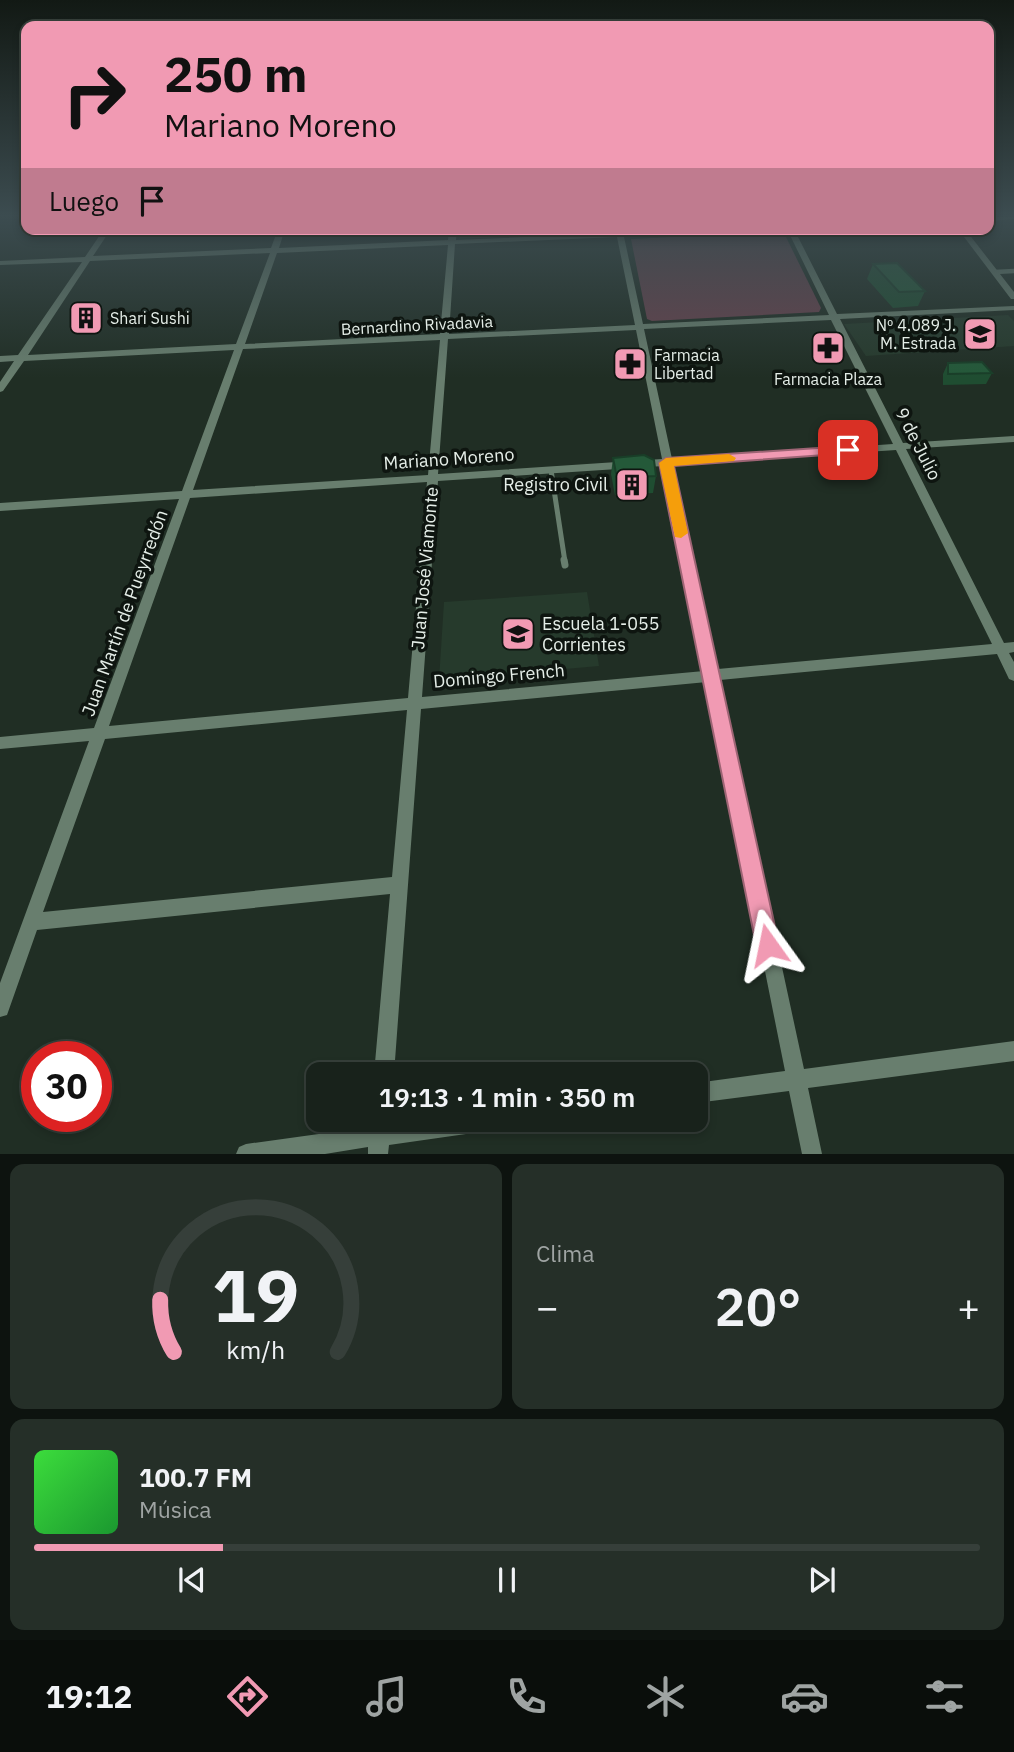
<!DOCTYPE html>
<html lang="es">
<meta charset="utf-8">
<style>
:root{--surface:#18221b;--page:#252f28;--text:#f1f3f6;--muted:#9fa4a3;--line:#363f3a;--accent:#f19ab3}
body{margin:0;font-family:"IBM Plex Sans",sans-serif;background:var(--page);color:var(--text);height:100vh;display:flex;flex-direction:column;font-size:26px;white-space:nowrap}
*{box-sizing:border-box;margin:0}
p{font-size:23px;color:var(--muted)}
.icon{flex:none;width:38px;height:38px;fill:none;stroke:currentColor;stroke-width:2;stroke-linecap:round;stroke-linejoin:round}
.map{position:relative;height:1154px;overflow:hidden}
.drawer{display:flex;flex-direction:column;gap:10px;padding:10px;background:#0d130f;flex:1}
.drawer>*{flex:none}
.guide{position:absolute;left:21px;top:21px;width:973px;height:214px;border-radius:14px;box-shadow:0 4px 10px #0003,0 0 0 2px var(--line);background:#f19ab3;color:#111;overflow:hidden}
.speed{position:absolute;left:21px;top:1041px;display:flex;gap:14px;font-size:35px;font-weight:700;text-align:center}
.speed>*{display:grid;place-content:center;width:91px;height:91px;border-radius:50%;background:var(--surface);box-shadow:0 4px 10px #0003,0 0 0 2px var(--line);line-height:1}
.speed .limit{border:10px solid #d22;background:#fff;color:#111}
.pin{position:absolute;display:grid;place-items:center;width:60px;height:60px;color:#fff;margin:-30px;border-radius:14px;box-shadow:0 4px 10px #0006}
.me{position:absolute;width:77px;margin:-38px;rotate:348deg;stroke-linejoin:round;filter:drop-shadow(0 0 5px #0008)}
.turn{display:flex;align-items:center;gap:24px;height:147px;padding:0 28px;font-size:32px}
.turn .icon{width:91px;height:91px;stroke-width:2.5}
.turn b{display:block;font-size:49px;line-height:60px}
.then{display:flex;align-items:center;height:66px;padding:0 28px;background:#0003;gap:14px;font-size:26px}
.big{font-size:52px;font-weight:600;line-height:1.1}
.drawer .tile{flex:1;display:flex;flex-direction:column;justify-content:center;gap:10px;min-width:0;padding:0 24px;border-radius:14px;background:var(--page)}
.drawer .dial{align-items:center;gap:0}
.dial svg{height:182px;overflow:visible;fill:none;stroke:var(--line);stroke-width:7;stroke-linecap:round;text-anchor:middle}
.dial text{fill:var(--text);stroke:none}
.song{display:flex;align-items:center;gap:21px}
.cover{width:84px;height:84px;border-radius:10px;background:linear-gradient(135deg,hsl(120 70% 55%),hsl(130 70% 35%))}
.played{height:7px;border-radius:4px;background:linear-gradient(90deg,var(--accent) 20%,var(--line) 20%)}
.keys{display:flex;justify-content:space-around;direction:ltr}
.heat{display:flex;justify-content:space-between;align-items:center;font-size:38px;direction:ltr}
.drawer .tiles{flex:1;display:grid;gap:10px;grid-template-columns:1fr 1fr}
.tile:last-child{grid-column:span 2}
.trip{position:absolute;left:306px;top:1062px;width:402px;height:70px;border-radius:14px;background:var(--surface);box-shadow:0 4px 10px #0003,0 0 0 2px var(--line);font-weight:600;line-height:70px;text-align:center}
.tabs{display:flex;height:112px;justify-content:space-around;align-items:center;background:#0a0e0b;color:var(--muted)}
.tabs .icon{width:49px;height:49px}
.tabs .on{color:var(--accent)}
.tabs b{font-size:32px;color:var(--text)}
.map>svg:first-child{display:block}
.built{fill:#263a2c}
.green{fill:#68424d}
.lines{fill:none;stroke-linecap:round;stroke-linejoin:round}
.lane-far2{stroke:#687e6e;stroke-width:4.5}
.lane-far1{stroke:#687e6e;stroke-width:5}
.lane{stroke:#687e6e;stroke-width:7}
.street{fill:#687e6e;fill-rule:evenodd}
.wall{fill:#1f4d31}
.building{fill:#245939;stroke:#193e28;stroke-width:2}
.route{fill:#f19ab3;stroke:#9d6474;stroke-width:2}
.slow{fill:#f59e0b}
.labels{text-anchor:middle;stroke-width:7;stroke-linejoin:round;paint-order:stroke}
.far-poi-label{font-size:16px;fill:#e5eee8;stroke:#0e1510;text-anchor:start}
.far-street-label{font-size:16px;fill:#e5eee8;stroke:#0e1510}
.street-label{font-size:18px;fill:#e5eee8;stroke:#0e1510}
.poi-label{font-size:18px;fill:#e5eee8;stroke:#0e1510;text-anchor:end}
</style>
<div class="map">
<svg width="1014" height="1154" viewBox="0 0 1014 1154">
<rect width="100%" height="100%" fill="#202e24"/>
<path class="built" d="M 461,229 L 608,229 L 609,232 L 459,239 Z
M 1008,315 L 1014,321 L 1014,346 L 866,356 L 844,324 Z
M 587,592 L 599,666 L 439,680 L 444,602 Z"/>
<path class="green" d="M 780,232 L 785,235 L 821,308 L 819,312 L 652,321 L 647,319 L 631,239 Z"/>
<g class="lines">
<path class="lane-far2" d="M 995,272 L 1014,271"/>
<path class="lane-far1" d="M 551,470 L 565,562"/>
<path class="lane" d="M 564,560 L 565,565"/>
<path class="street" d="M 989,217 L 1014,217 L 1014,219 L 989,221 Z
M 104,229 L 111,229 L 93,256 L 271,248 L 278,229 L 285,229 L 279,248 L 448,240 L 449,229 L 457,229 L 456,240 L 616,233 L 615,229 L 623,229 L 623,232 L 749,229 L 746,231 L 624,237 L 643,324 L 829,315 L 787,229 L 794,229 L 837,314 L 1014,306 L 1014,310 L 840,319 L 903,443 L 1014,436 L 1014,442 L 906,449 L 1004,643 L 1014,642 L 1014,652 L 1009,653 L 1014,662 L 1014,681 L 1009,679 L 997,654 L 720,680 L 804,1069 L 1014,1041 L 1014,1061 L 808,1088 L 822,1154 L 802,1154 L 789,1091 L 696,1103 L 696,1083 L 785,1071 L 707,682 L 421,709 L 394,1074 L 374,1074 L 390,894 L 37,930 L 7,1015 L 0,1017 L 0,983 L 89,741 L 0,749 L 0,737 L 94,728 L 179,499 L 0,511 L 0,503 L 182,491 L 234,350 L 24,361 L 3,391 L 0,392 L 0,382 L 14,361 L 0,362 L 0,356 L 18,355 L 82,262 L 0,265 L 0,261 L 85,257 ZM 617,237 L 635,325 L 449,334 L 455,244 ZM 448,245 L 440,334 L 245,344 L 277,253 ZM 270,253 L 236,344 L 28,355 L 90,261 ZM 831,320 L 893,444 L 672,459 L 644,329 ZM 636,330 L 662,459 L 438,474 L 448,339 ZM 440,340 L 428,475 L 193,490 L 243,349 ZM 896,450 L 992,644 L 718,669 L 674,465 ZM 663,466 L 704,671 L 422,697 L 438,481 ZM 427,482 L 408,698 L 109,726 L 190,498 ZM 407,710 L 392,877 L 43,912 L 105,739 Z
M 958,229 L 965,229 L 1014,292 L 1014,299 L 1011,299 Z
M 370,1120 L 390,1120 L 390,1124 L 420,1120 L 504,1120 L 501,1127 L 494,1130 L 389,1145 L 388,1154 L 368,1154 L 368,1147 L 325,1154 L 236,1154 L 239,1147 L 246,1144 L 369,1127 Z"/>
</g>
<path class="wall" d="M 873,264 L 925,291 L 918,306 L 893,308 L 867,279 Z
M 948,363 L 992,373 L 986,384 L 943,385 L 943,374 Z
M 613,458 L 656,476 L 653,493 L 615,495 L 611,474 Z"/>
<path class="building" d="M 897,263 L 925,291 L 899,292 L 873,264 Z
M 982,362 L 992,373 L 948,374 L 948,363 Z
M 644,455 L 654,460 L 656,476 L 617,478 L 613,458 Z"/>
<linearGradient id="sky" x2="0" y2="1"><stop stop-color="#121914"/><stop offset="0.57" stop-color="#3c4c50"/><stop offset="1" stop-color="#3c4c50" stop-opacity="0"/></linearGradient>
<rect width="1014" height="378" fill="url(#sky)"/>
<path class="route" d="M 848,446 L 855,450 L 853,453 L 674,466 L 779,945 L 776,953 L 768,956 L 760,953 L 756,945 L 659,463 L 666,458 Z"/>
<path class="slow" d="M 729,454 L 736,458 L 734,461 L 674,466 L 688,533 L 681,538 L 675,537 L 659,463 L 666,458 Z"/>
<defs>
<symbol id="building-square" viewBox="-11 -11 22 22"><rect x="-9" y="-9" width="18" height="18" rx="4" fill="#f19ab3" stroke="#0e1510"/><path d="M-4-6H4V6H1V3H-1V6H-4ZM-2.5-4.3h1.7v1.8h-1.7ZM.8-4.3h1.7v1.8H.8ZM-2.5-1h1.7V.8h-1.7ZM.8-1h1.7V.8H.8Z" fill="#111"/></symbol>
<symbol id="school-square" viewBox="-11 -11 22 22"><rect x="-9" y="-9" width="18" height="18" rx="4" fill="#f19ab3" stroke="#0e1510"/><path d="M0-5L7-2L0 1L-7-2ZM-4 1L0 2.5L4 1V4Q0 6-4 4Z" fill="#111"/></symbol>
<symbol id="pharmacy-square" viewBox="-11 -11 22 22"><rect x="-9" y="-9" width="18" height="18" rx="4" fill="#f19ab3" stroke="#0e1510"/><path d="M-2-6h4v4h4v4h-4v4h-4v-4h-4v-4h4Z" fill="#111"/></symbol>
</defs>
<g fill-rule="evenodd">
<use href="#building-square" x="67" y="299" width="38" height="38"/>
<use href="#school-square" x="961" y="315" width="38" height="38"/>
<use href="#pharmacy-square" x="809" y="329" width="38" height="38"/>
<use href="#pharmacy-square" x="611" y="345" width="38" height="38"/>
<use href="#building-square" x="613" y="466" width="38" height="38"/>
<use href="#school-square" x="499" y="615" width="38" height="38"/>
</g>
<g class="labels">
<g class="far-poi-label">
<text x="110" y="324">Shari Sushi</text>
<text x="956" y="331" text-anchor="end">Nº 4.089 J.<tspan x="956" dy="18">M. Estrada</tspan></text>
<text x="654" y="361">Farmacia<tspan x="654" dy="18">Libertad</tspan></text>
<text x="828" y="385" text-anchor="middle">Farmacia Plaza</text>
</g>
<g class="far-street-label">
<text transform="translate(417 325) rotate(-3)" y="6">Bernardino Rivadavia</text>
</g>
<g class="street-label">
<text transform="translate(918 444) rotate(63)" y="6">9 de Julio</text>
<text transform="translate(449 459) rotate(-4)" y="6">Mariano Moreno</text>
<text transform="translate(425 568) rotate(-85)" y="6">Juan José Viamonte</text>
<text transform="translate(125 613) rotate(-70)" y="6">Juan Martín de Pueyrredón</text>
<text transform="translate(499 676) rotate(-5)" y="6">Domingo French</text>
</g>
<g class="poi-label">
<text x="608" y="491">Registro Civil</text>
<text x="542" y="630" text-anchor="start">Escuela 1-055<tspan x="542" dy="21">Corrientes</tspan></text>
</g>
</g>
</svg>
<div class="speed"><div class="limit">30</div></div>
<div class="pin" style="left:848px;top:450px;background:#d93025"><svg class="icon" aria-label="arrive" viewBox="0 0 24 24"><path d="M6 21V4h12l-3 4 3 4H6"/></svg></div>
<svg class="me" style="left:768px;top:945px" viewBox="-20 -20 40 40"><path d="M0-17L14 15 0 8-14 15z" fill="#f19ab3" stroke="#fff" stroke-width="4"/></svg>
<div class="trip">19:13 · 1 min · 350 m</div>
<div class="guide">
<div class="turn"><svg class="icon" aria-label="right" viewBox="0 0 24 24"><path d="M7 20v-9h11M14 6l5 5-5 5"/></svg><div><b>250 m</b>Mariano Moreno</div></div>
<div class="then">Luego<svg class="icon" aria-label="arrive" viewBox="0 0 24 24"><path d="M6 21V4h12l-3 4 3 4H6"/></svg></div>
</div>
</div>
<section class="drawer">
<div class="tiles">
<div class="tile dial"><svg viewBox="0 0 100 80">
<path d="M14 69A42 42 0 1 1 86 69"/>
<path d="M14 69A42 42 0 0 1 8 46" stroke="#f19ab3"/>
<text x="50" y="56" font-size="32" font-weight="700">19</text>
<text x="50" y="72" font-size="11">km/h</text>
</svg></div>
<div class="tile"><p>Clima</p>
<div class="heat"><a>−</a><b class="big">20°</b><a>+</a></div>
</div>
<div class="tile">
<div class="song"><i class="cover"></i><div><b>100.7 FM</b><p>Música</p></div></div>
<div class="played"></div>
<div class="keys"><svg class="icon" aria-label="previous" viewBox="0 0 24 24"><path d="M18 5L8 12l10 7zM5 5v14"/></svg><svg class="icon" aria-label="pause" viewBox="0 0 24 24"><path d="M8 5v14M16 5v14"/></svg><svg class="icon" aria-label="next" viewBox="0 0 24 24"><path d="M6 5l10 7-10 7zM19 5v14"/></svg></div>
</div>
</div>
</section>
<nav class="tabs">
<b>19:12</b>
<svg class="icon on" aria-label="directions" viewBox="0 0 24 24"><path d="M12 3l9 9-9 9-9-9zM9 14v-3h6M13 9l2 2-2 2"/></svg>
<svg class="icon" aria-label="music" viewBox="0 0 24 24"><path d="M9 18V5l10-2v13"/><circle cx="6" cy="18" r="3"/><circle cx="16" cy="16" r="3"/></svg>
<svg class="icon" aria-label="phone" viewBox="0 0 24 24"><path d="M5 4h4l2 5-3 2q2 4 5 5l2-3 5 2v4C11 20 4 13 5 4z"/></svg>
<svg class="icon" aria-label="climate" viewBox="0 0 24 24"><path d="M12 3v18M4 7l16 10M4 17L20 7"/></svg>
<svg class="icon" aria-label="car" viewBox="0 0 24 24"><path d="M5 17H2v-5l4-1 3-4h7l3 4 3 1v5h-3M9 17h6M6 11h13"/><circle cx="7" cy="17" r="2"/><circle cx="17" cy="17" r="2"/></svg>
<svg class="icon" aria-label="filters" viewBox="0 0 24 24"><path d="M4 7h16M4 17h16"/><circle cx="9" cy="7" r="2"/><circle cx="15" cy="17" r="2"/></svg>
</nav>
